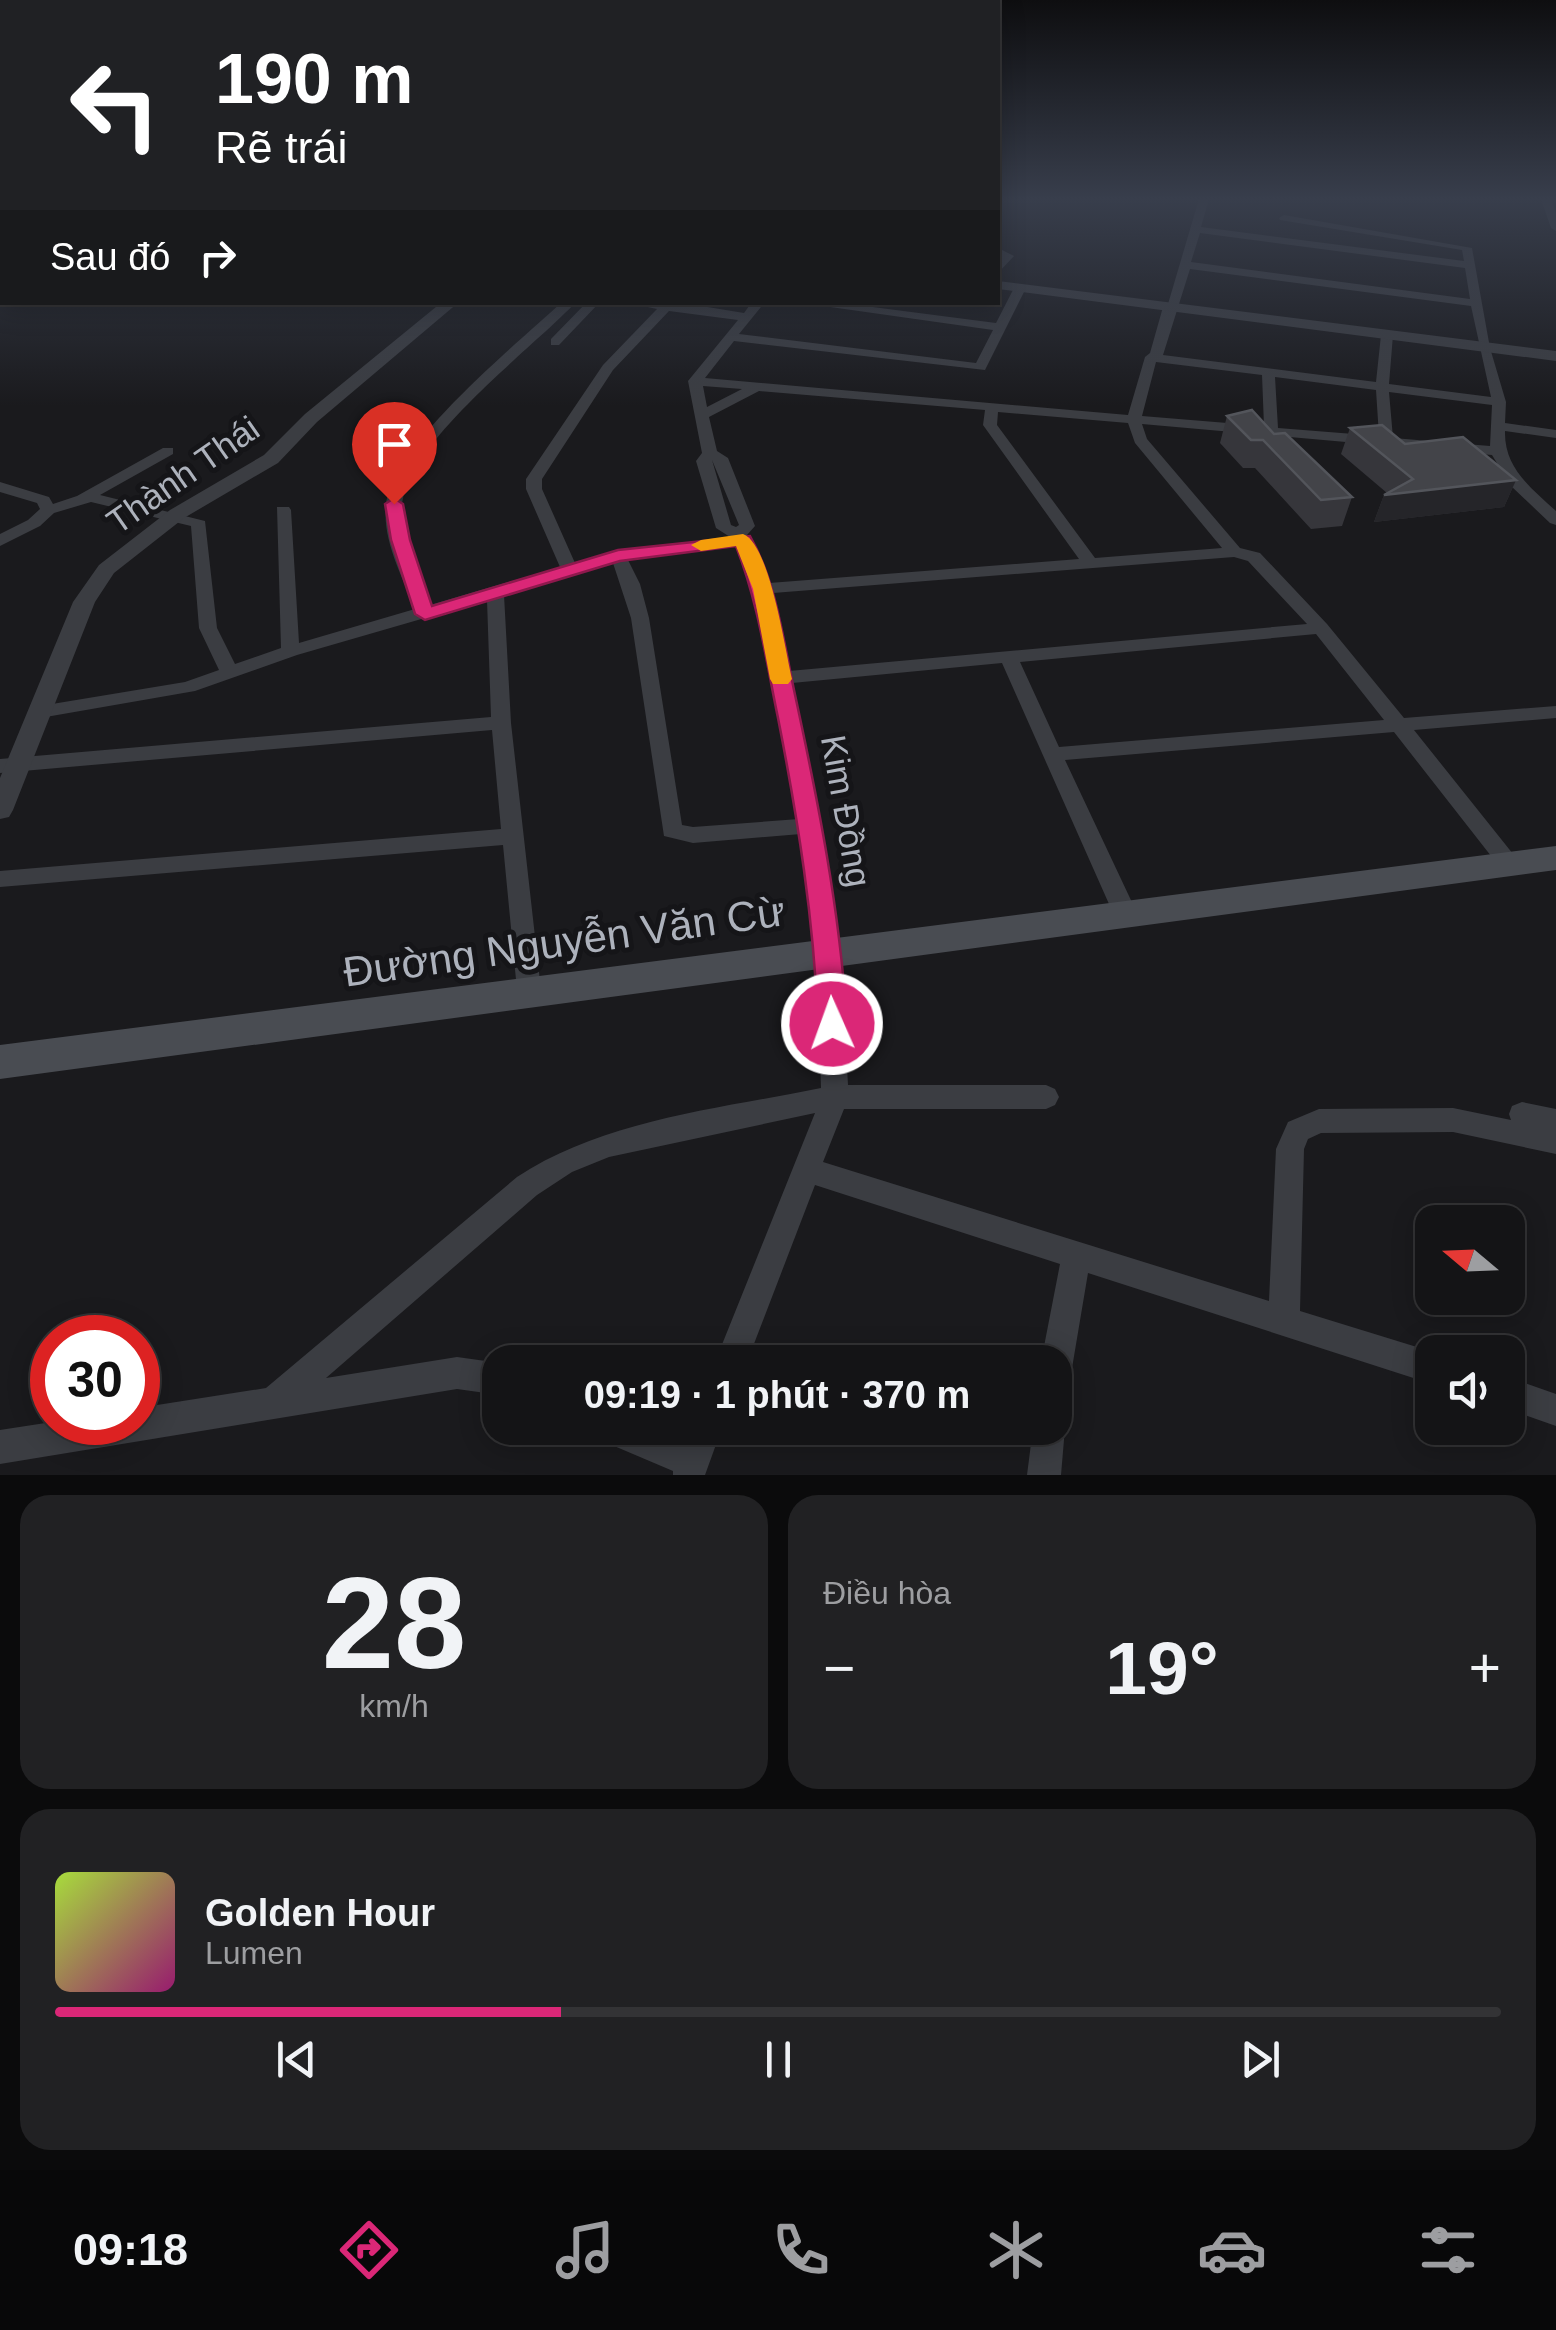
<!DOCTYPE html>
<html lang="vi">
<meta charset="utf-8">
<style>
:root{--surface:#141416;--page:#212123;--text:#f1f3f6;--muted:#9d9ea1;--line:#333335;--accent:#db2777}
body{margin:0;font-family:Arial,sans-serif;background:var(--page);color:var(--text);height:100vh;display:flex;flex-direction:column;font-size:38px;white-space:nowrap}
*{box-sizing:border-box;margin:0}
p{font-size:32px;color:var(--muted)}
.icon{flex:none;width:55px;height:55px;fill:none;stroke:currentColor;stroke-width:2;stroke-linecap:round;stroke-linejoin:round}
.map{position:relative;height:1475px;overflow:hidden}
.drawer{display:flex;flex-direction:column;gap:20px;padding:20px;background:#0b0b0c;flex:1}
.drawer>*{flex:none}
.banner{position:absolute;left:0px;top:0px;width:1000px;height:305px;box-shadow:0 5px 25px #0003,0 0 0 2px var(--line);background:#202124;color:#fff;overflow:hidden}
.needle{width:65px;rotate:289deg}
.fabs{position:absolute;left:1415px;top:1205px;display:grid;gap:20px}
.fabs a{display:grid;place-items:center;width:110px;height:110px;border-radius:20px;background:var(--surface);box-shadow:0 5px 25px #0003,0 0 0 2px var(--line);font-size:50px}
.speed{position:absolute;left:30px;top:1315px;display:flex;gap:20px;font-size:50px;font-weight:700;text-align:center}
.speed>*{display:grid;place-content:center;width:130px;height:130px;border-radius:50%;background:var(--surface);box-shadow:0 5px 25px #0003,0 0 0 2px var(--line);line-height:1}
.speed .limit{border:15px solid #d22;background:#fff;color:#111}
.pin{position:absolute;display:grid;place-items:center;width:85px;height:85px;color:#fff;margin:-102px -42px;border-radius:50% 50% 50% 0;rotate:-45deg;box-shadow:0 0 10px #0007}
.pin .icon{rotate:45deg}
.me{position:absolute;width:110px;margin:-55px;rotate:358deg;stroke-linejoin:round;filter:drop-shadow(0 0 8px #0008)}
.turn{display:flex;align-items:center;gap:35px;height:210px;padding:0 50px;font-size:45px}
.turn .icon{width:130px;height:130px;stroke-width:2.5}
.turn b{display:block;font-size:70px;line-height:85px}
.then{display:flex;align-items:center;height:95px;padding:0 50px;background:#0003;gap:20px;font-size:38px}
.big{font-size:75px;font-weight:700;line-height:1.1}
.drawer .card{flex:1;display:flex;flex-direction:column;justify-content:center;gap:15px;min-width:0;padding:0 35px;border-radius:30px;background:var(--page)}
.drawer .dial{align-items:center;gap:0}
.dial b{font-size:130px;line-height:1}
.song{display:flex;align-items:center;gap:30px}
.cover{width:120px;height:120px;border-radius:15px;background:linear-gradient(135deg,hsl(80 70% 55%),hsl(320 70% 35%))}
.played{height:10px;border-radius:5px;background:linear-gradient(90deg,var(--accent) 35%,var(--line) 35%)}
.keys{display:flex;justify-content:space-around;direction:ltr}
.heat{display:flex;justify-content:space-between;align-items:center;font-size:55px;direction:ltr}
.drawer .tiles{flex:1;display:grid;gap:20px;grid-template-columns:1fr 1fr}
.card:last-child{grid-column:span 2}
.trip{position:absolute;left:482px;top:1345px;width:590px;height:100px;border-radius:30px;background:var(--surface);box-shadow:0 5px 25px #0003,0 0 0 2px var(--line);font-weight:700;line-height:100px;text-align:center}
.dock{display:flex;height:160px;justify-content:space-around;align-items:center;background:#080809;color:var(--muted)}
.dock .icon{width:70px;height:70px}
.dock .active{color:var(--accent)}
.dock b{font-size:45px;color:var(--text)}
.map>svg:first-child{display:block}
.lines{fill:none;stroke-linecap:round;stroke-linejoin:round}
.minor{fill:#3b3d42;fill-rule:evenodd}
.tertiary{fill:#3b3d42;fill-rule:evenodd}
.secondary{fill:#494c52;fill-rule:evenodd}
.wall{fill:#36363b}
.shaded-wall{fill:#252529}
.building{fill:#434449;stroke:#53555b;stroke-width:2.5}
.route{fill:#db2777;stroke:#8e194d;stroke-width:2.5}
.slow{fill:#f59e0b}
.labels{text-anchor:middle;stroke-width:10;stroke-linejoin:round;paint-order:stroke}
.street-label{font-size:35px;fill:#adb2bc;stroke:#151518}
.near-street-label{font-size:42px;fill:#adb2bc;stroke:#151518}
</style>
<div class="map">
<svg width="1556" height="1475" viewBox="0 0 1556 1475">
<rect width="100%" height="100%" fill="#1a1a1d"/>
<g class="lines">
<path class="minor" d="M 1199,199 L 1209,199 L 1201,227 L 1464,261 L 1462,250 L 1280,220 L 1279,218 L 1284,215 L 1472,248 L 1490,348 L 1506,402 L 1505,423 L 1556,430 L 1556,438 L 1505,431 C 1504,468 1531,488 1556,511 L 1556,525 L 1550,523 L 1511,486 L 1492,455 L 1142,424 L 1147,439 L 1240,548 L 1260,553 L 1327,624 L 1404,718 L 1556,706 L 1556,718 L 1414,730 L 1521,864 L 1518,870 L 1502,870 L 1394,732 L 1065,760 L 1137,913 L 1133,919 L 1125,922 L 1117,919 L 1113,913 L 1002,663 L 792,683 L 822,826 L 841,951 L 848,1085 L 1046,1085 L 1055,1089 L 1059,1097 L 1055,1105 L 1046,1109 L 844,1109 L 823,1162 L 1269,1301 L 1276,1149 L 1288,1122 L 1319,1109 L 1453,1108 L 1511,1120 L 1509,1114 L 1512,1106 L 1522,1102 L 1556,1109 L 1556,1154 L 1453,1132 L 1321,1133 L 1308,1139 L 1304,1149 L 1300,1311 L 1433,1352 L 1432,1384 L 1088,1273 L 1071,1374 L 1066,1385 L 1055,1390 L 1055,1362 L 1041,1362 L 1060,1264 L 815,1185 L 747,1362 L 715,1362 L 815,1113 L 609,1157 L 572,1172 L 537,1195 L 326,1378 L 457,1357 L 500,1363 L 500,1395 L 457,1389 L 0,1464 L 0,1430 L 52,1422 L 138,1422 L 138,1408 L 266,1388 L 517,1177 C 606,1119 719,1109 821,1088 L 817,951 L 801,834 L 693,843 L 664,836 L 631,618 L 613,563 L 504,595 L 511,723 L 541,990 L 538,997 L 529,1000 L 520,997 L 517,990 L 503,845 L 0,887 L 0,871 L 501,829 L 492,730 L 0,773 L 0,759 L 491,717 L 487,600 L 297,655 L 195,691 L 40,718 L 33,716 L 30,712 L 40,706 L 185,682 L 219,670 L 199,628 L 191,526 L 91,502 L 54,513 L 40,526 L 0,546 L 0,534 L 28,520 L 40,509 L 37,503 L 0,492 L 0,482 L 49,497 L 53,504 L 77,496 L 163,448 L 173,448 L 173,454 L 100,495 L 205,521 L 217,628 L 235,664 L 281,648 L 277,507 L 289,507 L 291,510 L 299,643 L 415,609 C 403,578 382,540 386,505 C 393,444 517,344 562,302 L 576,302 C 532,349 404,444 402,508 C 401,541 419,575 430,605 L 560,567 L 526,489 L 526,479 L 603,365 L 657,309 L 624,302 L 677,302 L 744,313 L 752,302 L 765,302 L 739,334 L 976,363 L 993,330 L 795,302 L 834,302 L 996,323 L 1014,288 L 1020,284 L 1026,288 L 985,370 L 734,341 L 705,378 L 1128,415 L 1145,357 L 1150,353 L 1163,307 L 1168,304 ZM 1200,233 L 1465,268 L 1470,299 L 1191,262 ZM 1190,269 L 1471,306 L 1491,397 L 1389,384 L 1393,335 L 1387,331 L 1381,335 L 1376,382 L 1163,355 ZM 669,311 L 738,320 L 688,381 L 702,453 L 696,461 L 716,528 L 730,537 L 618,551 L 575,563 L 542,489 L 542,479 L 613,370 ZM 1156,362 L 1262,375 L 1264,426 L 1142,416 ZM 1275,377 L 1376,390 L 1379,436 L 1278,428 ZM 703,386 L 742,389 L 707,407 ZM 759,391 L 985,410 L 983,425 L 1079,559 L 769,583 L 747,535 L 755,526 L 728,458 L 717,451 L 709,417 ZM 1389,392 L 1492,405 L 1490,446 L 1393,438 ZM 998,412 L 1128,423 L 1135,443 L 1222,548 L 1095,558 L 997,425 ZM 712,460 L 739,525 L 736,527 L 731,525 ZM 735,546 L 754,589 L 799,819 L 693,827 L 682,825 L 649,618 L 640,584 L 628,560 ZM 1234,557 L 1248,561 L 1307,624 L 789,671 L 773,593 ZM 1316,634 L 1384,720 L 1059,747 L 1020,662 Z
M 1541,199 L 1551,199 L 1556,213 L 1556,231 L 1551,228 Z
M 998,248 L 1014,256 L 998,273 L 998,263 L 1002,257 L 998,255 Z
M 587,302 L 600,302 L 559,345 L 551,345 L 551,339 Z
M 1508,1377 L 1556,1394 L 1556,1426 L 1508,1409 Z
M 1055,1414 L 1061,1416 L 1065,1428 L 1061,1475 L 1027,1475 L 1033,1428 L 1055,1428 Z
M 596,1428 L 650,1428 L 684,1442 L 690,1428 L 722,1428 L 705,1475 L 673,1475 L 673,1471 L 600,1440 Z"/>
<path class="tertiary" d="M 998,281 L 1556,351 L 1556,361 L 998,289 Z
M 442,302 L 459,302 L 317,422 L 278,463 L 184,518 L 114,573 L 95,602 L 13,810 L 9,817 L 0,819 L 0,778 L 73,602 L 99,565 L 170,510 L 264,455 L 305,414 Z"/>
<path class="secondary" d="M 1556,846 L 1556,870 L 0,1079 L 0,1045 Z"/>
</g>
<path class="wall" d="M 1227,416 L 1274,434 L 1352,497 L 1342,526 L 1311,529 L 1255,468 L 1243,468 L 1220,443 Z
M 1350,428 L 1405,444 L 1516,480 L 1504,507 L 1374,522 L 1384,495 L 1387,493 L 1341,454 Z"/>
<path class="shaded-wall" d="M 1516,480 L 1504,507 L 1374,522 L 1384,495 Z"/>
<path class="building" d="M 1252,410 L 1274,434 L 1285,433 L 1352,497 L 1321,500 L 1263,440 L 1251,440 L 1227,416 Z
M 1382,425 L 1405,444 L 1463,437 L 1516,480 L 1384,495 L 1413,479 L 1350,428 Z"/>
<linearGradient id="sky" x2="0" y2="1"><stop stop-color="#0e0e10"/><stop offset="0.49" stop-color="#383e4c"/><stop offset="1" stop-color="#383e4c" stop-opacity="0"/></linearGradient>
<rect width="1556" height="406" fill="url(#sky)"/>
<path class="route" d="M 394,498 L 403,504 L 410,540 L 432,606 L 618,550 L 750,536 C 776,582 783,639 794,690 C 818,801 840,910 847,1024 L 842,1032 L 832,1036 L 822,1032 L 818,1024 C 814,920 798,820 778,718 C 766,660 758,602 736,546 L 620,561 L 425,620 L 415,614 L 391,540 L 385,504 Z"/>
<path class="slow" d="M 743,534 C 770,544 785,650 792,679 L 788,684 L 773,684 L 770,679 L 753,589 L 736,546 L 701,551 L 691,545 L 701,540 Z"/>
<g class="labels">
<g class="street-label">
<text transform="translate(183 475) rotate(-35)" y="12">Thành Thái</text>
<text transform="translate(846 811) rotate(80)" y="12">Kim Đồng</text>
</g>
<g class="near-street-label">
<text transform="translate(564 941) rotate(-8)" y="15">Đường Nguyễn Văn Cừ</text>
</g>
</g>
</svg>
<div class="fabs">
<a><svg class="needle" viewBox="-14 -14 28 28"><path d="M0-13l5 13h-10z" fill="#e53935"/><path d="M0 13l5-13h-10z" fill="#9d9ea1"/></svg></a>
<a><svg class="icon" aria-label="sound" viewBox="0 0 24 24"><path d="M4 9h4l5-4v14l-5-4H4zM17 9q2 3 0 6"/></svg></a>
</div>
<div class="speed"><div class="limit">30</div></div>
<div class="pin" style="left:394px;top:504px;background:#d93025"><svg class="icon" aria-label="arrive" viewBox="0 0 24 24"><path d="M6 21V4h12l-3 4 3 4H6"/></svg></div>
<svg class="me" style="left:832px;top:1024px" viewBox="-20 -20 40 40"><circle r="17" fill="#db2777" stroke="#fff" stroke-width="3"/><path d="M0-11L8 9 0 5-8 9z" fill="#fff"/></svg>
<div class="trip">09:19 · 1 phút · 370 m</div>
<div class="banner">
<div class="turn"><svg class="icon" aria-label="left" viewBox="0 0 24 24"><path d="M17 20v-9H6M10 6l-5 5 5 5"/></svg><div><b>190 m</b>Rẽ trái</div></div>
<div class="then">Sau đó<svg class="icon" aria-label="right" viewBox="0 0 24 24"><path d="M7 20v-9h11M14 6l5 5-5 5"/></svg></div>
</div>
</div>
<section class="drawer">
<div class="tiles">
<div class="card dial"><b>28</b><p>km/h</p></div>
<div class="card"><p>Điều hòa</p>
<div class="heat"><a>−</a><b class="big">19°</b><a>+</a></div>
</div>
<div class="card">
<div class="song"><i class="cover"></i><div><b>Golden Hour</b><p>Lumen</p></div></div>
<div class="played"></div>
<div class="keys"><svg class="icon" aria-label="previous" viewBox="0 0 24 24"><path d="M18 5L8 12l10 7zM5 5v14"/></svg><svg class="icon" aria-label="pause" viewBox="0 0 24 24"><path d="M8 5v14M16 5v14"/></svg><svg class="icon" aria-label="next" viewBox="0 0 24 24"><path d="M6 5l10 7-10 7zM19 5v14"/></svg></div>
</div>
</div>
</section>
<nav class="dock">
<b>09:18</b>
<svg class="icon active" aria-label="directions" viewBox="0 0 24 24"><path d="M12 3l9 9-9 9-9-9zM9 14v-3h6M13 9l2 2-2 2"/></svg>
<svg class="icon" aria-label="music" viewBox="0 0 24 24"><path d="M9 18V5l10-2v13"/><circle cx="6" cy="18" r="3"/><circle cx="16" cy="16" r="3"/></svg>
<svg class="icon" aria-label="phone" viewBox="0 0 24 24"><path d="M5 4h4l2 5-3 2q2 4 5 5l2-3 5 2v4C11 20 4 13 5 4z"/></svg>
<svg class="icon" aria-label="climate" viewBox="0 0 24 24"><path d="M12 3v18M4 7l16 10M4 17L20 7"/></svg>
<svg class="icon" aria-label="car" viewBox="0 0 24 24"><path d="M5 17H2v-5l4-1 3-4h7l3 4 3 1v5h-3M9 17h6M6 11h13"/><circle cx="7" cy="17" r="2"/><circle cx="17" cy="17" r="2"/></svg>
<svg class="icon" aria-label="filters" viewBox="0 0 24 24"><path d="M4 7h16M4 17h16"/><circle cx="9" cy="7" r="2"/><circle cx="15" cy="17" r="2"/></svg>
</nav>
